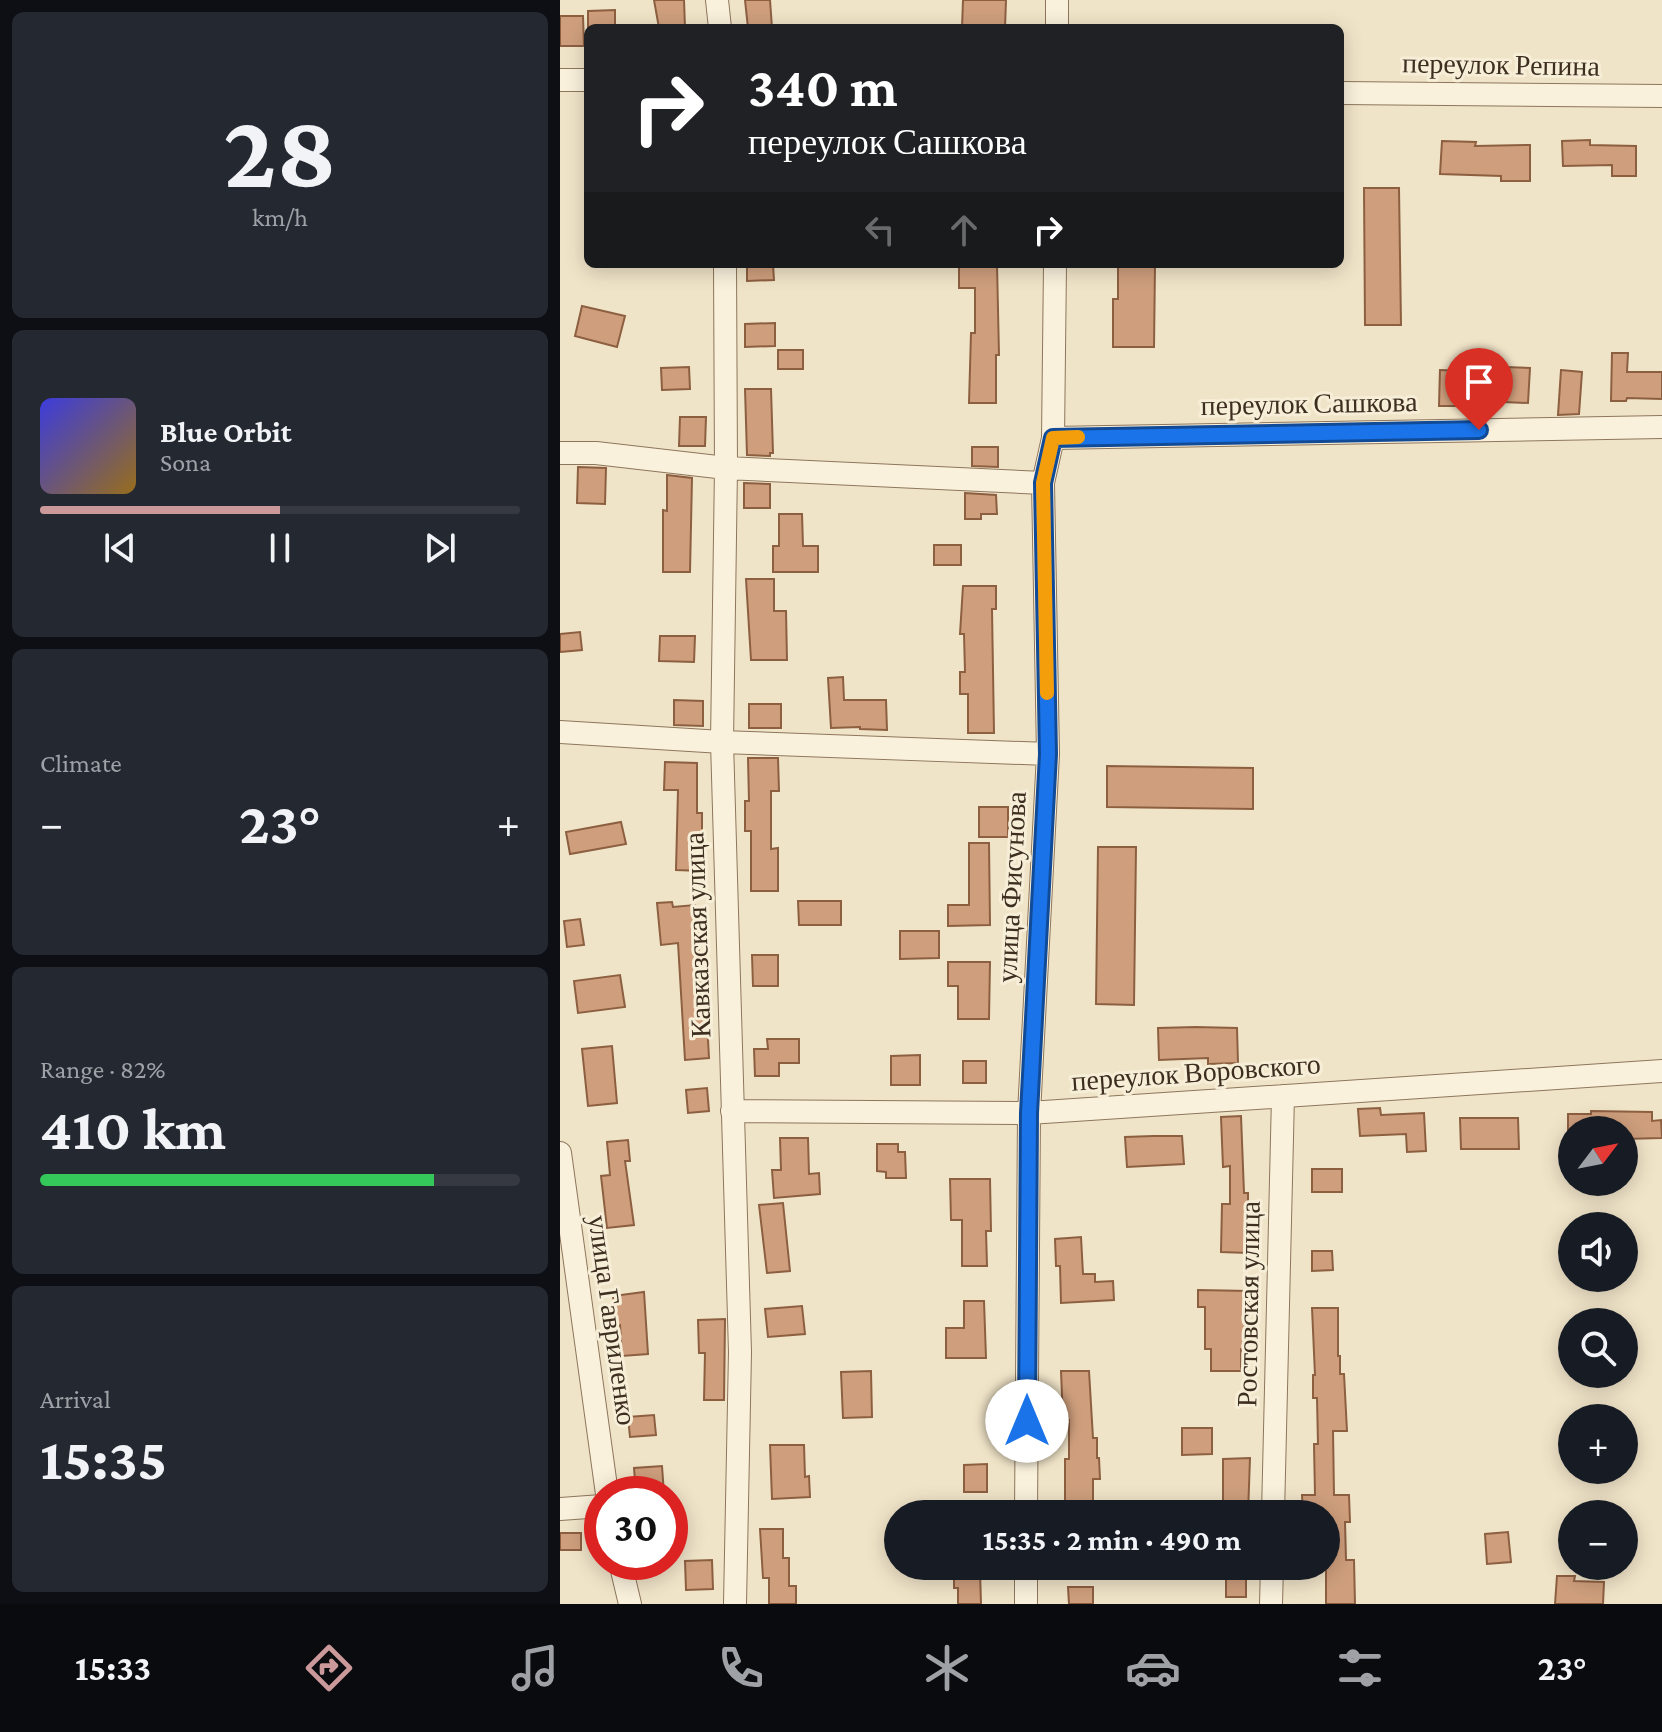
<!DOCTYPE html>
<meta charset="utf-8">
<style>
:root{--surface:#171b24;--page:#242831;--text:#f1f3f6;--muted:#9ea1a6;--line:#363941;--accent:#cc999b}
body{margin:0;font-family:"Crimson Pro",serif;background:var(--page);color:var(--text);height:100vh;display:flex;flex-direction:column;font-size:30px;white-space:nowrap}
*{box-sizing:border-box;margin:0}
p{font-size:26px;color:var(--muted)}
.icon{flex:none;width:44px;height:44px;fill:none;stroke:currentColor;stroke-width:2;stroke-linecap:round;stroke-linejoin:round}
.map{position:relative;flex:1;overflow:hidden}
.side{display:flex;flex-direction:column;gap:12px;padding:12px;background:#0d0f14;width:560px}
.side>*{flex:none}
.banner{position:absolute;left:24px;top:24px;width:760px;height:244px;border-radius:12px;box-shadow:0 4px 20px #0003;background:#202124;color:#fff;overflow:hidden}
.needle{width:52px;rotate:58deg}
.fabs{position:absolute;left:998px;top:1116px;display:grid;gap:16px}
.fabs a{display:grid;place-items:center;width:80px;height:80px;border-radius:50%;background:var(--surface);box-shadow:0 4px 20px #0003;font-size:40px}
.speed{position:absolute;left:24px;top:1476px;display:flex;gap:16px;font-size:40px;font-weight:700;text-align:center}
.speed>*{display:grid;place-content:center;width:104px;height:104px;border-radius:50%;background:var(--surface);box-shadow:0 4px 20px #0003;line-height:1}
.speed .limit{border:12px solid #d22;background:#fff;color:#111}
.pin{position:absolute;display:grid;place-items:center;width:68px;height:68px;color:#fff;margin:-82px -34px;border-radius:50% 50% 50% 0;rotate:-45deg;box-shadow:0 0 8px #0007}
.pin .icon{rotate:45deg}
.me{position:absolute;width:88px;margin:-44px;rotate:0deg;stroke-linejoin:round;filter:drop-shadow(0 0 6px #0008)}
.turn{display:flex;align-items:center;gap:28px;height:168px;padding:0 32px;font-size:36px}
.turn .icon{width:104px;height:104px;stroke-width:2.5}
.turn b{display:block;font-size:56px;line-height:68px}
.lanes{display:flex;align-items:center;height:76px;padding:0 32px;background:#0003;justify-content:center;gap:40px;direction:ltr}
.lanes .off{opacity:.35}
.big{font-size:60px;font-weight:700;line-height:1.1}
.side .tile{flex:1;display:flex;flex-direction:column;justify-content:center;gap:12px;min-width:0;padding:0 28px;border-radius:12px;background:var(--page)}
.side .dial{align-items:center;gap:0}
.dial b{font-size:104px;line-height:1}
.song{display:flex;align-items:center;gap:24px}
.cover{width:96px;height:96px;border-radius:12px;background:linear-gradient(135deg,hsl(240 70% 55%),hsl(40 70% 35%))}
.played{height:8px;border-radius:4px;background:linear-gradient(90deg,var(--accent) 50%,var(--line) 50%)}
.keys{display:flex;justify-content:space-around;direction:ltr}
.heat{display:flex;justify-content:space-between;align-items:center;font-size:44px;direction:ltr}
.charge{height:12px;border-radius:6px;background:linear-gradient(90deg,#34c759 82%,var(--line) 0)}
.trip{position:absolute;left:324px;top:1500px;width:456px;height:80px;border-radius:40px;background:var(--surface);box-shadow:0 4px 20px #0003;font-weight:700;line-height:80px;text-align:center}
.tabs{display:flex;height:128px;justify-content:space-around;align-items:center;background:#090b0e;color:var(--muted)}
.tabs .icon{width:56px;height:56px}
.tabs .active{color:var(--accent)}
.tabs b{font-size:36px;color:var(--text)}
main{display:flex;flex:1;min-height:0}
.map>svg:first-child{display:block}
.building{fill:#cf9f7d;stroke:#8d5f41;stroke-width:2}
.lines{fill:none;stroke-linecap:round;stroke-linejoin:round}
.minor-casing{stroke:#8d765c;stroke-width:24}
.minor{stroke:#faf1dc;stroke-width:22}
.route-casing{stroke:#114b97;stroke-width:20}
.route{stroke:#1a73e8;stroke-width:14}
.slow{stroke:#f59e0b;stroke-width:14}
.labels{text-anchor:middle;stroke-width:6;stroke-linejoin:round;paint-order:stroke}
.street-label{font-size:28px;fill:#3d2e20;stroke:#f7eed8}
</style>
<main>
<section class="side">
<div class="tile dial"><b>28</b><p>km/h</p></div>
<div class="tile">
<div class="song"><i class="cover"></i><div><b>Blue Orbit</b><p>Sona</p></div></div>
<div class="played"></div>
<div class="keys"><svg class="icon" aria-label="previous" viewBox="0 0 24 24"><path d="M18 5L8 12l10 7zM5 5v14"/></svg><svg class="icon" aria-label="pause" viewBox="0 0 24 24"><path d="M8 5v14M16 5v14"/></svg><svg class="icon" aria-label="next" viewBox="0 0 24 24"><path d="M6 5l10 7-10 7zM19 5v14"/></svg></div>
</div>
<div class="tile"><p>Climate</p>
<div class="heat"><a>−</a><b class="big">23°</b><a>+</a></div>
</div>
<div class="tile"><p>Range · 82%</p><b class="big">410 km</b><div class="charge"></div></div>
<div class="tile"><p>Arrival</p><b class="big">15:35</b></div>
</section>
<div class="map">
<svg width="1102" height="1604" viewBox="0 0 1102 1604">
<rect width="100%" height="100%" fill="#f0e4c8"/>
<path class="building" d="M 94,0 L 124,0 L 125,28 L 99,28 Z
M 185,0 L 210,0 L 212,28 L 188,28 Z
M 403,0 L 446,0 L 445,28 L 402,28 Z
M 55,10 L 55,28 L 28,28 L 28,11 Z
M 0,16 L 23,16 L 24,46 L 0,46 Z
M 1030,140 L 1030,145 L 1076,146 L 1076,176 L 1052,176 L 1052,165 L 1003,166 L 1002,141 Z
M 882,141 L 916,142 L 915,146 L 970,145 L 970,181 L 941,181 L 941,176 L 880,174 Z
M 804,188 L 839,188 L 841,325 L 805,325 Z
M 187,264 L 213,264 L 214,280 L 187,281 Z
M 399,264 L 437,264 L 439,355 L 436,355 L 436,403 L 409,403 L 411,333 L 415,333 L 415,288 L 399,288 Z
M 558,264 L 595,264 L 594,347 L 553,347 L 553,299 L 558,299 Z
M 22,306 L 65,316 L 57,347 L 15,336 Z
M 215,323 L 215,346 L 185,347 L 185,324 Z
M 218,350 L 243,350 L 243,369 L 218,369 Z
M 1052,353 L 1068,353 L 1067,372 L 1102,372 L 1102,399 L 1067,398 L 1066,401 L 1051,401 Z
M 129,367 L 130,389 L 102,390 L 101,368 Z
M 944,367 L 970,368 L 968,403 L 943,402 Z
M 880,370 L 905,371 L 904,406 L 879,406 Z
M 1001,370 L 1022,372 L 1019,414 L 998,415 Z
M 185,389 L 211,389 L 213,453 L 210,453 L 210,456 L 187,455 Z
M 120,417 L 146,417 L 145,446 L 119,446 Z
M 412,447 L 438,447 L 438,467 L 412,466 Z
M 18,467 L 46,468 L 45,504 L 17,503 Z
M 107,475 L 132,478 L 130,572 L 103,572 L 103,510 L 107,511 Z
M 184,483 L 210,484 L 210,508 L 184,508 Z
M 405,493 L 436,495 L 437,514 L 421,514 L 421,519 L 405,519 Z
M 219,514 L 242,514 L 243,546 L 258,546 L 258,572 L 213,572 L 213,546 L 219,546 Z
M 374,545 L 401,545 L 401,565 L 374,565 Z
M 186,579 L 214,579 L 214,611 L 226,611 L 227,660 L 191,660 Z
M 403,586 L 436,586 L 436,609 L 432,609 L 434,733 L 408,733 L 408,694 L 400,694 L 400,672 L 405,672 L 404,634 L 400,634 Z
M 20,632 L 22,650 L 0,652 L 0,634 Z
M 100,636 L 135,636 L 134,662 L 99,661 Z
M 283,677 L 284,700 L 326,700 L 327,730 L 300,729 L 300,727 L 271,728 L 268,678 Z
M 114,700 L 143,701 L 143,726 L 114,725 Z
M 189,704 L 221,704 L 221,728 L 189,728 Z
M 188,758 L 218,758 L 219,791 L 211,791 L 211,849 L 218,848 L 218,891 L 191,891 L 191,831 L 185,831 L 185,801 L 189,801 Z
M 105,762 L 137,763 L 137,813 L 142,813 L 142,871 L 116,870 L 118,790 L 104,790 Z
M 547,766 L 693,768 L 693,809 L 547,807 Z
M 419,807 L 448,807 L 448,837 L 419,837 Z
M 61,822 L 66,844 L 10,854 L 6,832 Z
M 409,843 L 429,843 L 430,925 L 388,926 L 388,905 L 409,905 Z
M 538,847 L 576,847 L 574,1005 L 536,1004 Z
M 238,901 L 281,901 L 281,925 L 239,925 Z
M 112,902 L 113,907 L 135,905 L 140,964 L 144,963 L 149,1058 L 125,1060 L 118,943 L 101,945 L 97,903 Z
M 20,919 L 24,945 L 7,947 L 4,921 Z
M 340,931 L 379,931 L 379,958 L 340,959 Z
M 192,955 L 218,955 L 218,986 L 193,986 Z
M 388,962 L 430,962 L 429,1019 L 398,1019 L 398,986 L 388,986 Z
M 60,975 L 65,1007 L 18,1013 L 14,981 Z
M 636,1027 L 677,1028 L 678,1063 L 648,1064 L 648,1058 L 599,1060 L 598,1028 Z
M 207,1039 L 239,1039 L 239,1063 L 219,1063 L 219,1076 L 195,1076 L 194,1049 L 208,1049 Z
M 52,1046 L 57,1103 L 28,1106 L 22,1049 Z
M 360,1055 L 360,1085 L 331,1085 L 331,1056 Z
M 403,1061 L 426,1061 L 426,1083 L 403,1083 Z
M 147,1088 L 149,1111 L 128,1113 L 126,1090 Z
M 820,1108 L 821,1115 L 864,1113 L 866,1151 L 847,1152 L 846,1134 L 800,1136 L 798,1109 Z
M 1031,1111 L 1092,1112 L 1092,1121 L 1101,1120 L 1102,1138 L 1064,1139 L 1064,1130 L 1008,1130 L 1008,1114 L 1031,1114 Z
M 681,1116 L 684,1193 L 688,1193 L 688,1253 L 661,1252 L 662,1204 L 670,1204 L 670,1166 L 663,1167 L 661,1117 Z
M 900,1118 L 958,1118 L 959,1149 L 901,1149 Z
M 593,1136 L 622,1136 L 624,1164 L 567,1167 L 565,1137 Z
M 220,1138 L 248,1138 L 249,1174 L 259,1173 L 260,1194 L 214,1198 L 212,1170 L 221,1170 Z
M 68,1140 L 70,1161 L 65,1161 L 74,1225 L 47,1228 L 41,1176 L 50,1175 L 47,1142 Z
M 317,1144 L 338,1144 L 338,1152 L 345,1152 L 346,1178 L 326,1178 L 326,1172 L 317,1171 Z
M 752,1169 L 782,1169 L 782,1192 L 752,1192 Z
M 390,1179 L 430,1179 L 431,1231 L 426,1231 L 427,1266 L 402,1266 L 402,1220 L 391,1220 Z
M 223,1203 L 230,1271 L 207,1273 L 199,1205 Z
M 521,1237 L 523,1274 L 535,1274 L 535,1282 L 553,1281 L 554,1300 L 501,1303 L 500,1266 L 496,1266 L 495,1239 Z
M 752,1251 L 772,1251 L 773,1270 L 752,1271 Z
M 638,1290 L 689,1291 L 689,1314 L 685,1314 L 685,1349 L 681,1349 L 681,1371 L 651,1371 L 651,1349 L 645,1349 L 645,1307 L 638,1307 Z
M 84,1292 L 88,1354 L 62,1356 L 60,1325 L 57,1326 L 53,1296 Z
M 404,1301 L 424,1301 L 426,1358 L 386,1358 L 386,1328 L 404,1328 Z
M 242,1306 L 245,1334 L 208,1337 L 205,1309 Z
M 752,1308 L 778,1308 L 778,1356 L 780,1356 L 780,1374 L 784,1374 L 787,1431 L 773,1431 L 774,1495 L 789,1495 L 790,1522 L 785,1522 L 786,1560 L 794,1560 L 795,1604 L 766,1604 L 766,1514 L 743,1514 L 742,1495 L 755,1495 L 754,1444 L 758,1444 L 757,1398 L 753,1398 L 753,1375 L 755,1375 Z
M 165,1319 L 164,1400 L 144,1400 L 145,1353 L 139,1353 L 138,1320 Z
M 311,1371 L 312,1417 L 283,1418 L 281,1372 Z
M 501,1371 L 529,1371 L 533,1438 L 537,1438 L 537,1458 L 539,1458 L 540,1479 L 533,1479 L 533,1509 L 505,1510 L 505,1459 L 509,1459 L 509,1420 L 503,1420 Z
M 94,1415 L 96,1435 L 70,1437 L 68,1417 Z
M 622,1428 L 652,1428 L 652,1454 L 622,1455 Z
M 210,1445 L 244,1445 L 245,1477 L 249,1476 L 250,1497 L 212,1499 Z
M 690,1458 L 688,1514 L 663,1514 L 663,1459 Z
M 427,1464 L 427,1492 L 404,1492 L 404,1465 Z
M 102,1466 L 104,1494 L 76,1494 L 74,1468 Z
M 200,1529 L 223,1529 L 223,1558 L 229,1558 L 229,1586 L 236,1586 L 236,1604 L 209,1604 L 209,1578 L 203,1578 Z
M 948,1532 L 951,1562 L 927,1564 L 925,1534 Z
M 0,1533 L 21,1533 L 21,1550 L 0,1550 Z
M 152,1560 L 153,1589 L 126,1590 L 125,1561 Z
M 666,1568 L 686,1568 L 686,1597 L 666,1597 Z
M 394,1570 L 420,1570 L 421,1604 L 398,1604 L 398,1588 L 394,1588 Z
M 997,1576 L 1015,1576 L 1014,1581 L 1044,1582 L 1043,1604 L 995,1604 Z
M 508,1587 L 533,1587 L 533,1604 L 509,1604 Z"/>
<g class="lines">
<defs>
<path id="minor" d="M 157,0 L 160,28
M 497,0 L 497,28
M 0,80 L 28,80
M 780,93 L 1102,96
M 165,264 L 166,468 L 162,742 L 180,1352 L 175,1604
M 493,438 L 1102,427
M 0,453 L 36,453 L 166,468 L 483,483
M 0,732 L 162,742 L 488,754
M 172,1111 L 469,1113 L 1102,1071
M 0,1153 L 47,1494
M 0,1509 L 42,1506
M 466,1514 L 469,1113 L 488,754 L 483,483 L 493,438 L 495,264
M 713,1514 L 723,1096
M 60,1562 L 70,1604
M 466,1604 L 466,1566
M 711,1604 L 712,1566"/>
</defs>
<use href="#minor" class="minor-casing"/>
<use href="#minor" class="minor"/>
</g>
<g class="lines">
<defs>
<path id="route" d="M 467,1421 L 469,1113 L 488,754 L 483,483 L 493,438 L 919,430"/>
</defs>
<use href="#route" class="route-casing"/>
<use href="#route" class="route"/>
<path class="slow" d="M 487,693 L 483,483 L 493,438 L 518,437"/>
</g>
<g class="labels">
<g class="street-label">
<text transform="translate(941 64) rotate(1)" y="10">переулок Репина</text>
<text transform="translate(749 403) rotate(-1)" y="10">переулок Сашкова</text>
<text transform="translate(451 887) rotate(-87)" y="10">улица Фисунова</text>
<text transform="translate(137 935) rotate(-92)" y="10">Кавказская улица</text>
<text transform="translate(636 1072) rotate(-4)" y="10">переулок Воровского</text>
<text transform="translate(688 1304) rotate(-89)" y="10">Ростовская улица</text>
<text transform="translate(53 1320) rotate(82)" y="10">улица Гавриленко</text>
</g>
</g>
</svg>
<div class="fabs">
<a><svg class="needle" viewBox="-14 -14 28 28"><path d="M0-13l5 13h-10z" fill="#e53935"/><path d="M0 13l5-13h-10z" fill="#9ea1a6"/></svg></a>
<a><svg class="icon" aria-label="sound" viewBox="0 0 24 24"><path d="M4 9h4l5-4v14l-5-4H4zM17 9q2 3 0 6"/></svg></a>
<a><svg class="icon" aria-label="search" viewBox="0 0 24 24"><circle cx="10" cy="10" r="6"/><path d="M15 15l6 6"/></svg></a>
<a>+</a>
<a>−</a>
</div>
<div class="speed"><div class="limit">30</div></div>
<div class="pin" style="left:919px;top:430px;background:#d93025"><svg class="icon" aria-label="arrive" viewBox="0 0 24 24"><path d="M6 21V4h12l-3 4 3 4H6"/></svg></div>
<svg class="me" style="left:467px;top:1421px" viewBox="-20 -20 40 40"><circle r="19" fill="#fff"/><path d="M0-13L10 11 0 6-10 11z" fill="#1a73e8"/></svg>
<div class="trip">15:35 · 2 min · 490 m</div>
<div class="banner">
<div class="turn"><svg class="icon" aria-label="right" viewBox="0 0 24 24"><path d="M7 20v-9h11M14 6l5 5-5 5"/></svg><div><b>340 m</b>переулок Сашкова</div></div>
<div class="lanes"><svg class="icon off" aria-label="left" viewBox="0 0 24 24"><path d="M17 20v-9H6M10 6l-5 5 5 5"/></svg><svg class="icon off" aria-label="ahead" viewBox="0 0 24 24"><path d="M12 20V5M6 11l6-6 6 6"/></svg><svg class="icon" aria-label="right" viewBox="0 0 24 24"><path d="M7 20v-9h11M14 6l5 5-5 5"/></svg></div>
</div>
</div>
</main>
<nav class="tabs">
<b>15:33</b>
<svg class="icon active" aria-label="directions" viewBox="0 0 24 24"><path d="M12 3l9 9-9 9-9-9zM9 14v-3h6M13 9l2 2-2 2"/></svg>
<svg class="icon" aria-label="music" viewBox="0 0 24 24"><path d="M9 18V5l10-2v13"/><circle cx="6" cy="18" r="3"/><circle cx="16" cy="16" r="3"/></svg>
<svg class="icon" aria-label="phone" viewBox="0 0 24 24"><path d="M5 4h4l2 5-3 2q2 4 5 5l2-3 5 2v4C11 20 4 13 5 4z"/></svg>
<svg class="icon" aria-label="climate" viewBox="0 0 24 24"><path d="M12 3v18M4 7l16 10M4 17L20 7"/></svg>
<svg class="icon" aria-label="car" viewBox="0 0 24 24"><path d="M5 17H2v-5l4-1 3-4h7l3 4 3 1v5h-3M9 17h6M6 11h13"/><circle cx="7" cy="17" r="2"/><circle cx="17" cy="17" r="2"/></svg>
<svg class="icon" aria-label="filters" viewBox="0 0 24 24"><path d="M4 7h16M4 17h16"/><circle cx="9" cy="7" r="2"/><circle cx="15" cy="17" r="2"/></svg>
<b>23°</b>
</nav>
